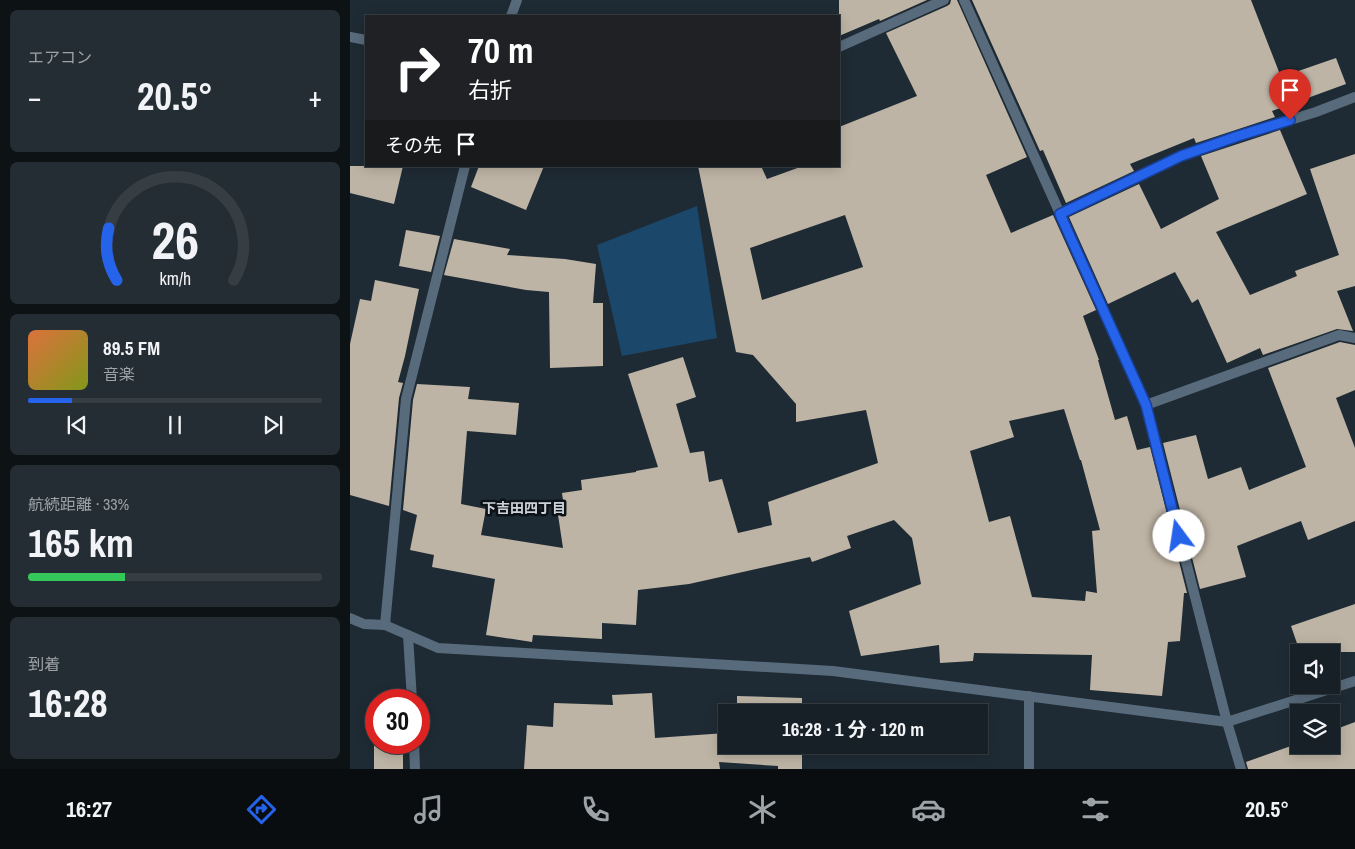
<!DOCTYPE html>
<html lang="ja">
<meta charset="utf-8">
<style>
:root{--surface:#172027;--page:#242d33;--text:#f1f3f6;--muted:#9ea3a7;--line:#363e44;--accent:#2563eb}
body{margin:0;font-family:"Archivo Narrow","Noto Sans JP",sans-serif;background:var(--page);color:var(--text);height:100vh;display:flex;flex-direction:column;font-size:19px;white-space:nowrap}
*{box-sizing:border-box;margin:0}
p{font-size:16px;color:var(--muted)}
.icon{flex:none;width:28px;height:28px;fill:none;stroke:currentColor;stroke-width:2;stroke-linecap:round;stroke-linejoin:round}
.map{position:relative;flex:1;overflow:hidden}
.side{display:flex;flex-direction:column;gap:10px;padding:10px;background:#0d1215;width:350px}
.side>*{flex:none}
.hud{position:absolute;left:15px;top:15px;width:475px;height:152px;border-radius:0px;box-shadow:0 2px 12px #0003,0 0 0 1px var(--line);background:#202124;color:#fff;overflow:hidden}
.tools{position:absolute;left:940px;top:644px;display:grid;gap:10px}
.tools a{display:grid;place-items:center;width:50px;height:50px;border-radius:0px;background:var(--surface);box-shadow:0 2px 12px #0003,0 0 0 1px var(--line);font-size:25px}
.speed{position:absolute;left:15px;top:689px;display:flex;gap:10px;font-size:25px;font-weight:700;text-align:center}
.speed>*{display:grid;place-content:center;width:65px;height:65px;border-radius:50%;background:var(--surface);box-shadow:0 2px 12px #0003,0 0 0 1px var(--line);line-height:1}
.speed .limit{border:8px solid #d22;background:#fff;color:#111}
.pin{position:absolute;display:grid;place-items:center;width:42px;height:42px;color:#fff;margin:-51px -21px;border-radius:50% 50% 50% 0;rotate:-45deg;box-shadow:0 0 5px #0007}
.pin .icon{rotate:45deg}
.me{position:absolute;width:55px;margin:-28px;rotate:346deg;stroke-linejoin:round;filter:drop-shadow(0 0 4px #0008)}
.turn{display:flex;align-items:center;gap:18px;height:105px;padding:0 20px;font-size:22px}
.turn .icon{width:65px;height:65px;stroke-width:2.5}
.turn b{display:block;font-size:35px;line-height:42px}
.then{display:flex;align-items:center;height:48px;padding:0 20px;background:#0003;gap:10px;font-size:19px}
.big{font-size:38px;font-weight:700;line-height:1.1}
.side .widget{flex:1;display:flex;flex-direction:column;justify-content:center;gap:8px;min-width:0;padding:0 18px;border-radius:8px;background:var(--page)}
.side .dial{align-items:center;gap:0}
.dial svg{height:130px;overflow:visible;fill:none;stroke:var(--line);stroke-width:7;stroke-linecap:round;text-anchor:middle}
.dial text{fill:var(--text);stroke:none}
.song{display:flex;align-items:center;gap:15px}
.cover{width:60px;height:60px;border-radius:8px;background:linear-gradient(135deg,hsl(20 70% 55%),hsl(70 70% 35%))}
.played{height:5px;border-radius:2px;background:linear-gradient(90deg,var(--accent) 15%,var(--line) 15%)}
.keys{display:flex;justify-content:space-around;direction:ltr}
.heat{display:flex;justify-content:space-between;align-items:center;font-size:28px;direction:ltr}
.charge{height:8px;border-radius:4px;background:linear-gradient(90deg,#34c759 33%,var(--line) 0)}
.trip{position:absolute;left:368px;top:704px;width:270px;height:50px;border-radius:0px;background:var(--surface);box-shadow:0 2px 12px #0003,0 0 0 1px var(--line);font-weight:700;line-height:50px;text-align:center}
.menu{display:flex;height:80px;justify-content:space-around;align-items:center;background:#090d10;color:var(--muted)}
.menu .icon{width:35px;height:35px}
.menu .current{color:var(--accent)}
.menu b{font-size:22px;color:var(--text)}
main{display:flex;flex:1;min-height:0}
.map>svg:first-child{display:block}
.green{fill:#1b486a}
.building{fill:#beb4a5;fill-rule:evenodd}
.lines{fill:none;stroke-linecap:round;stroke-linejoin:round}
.minor{stroke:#586b7c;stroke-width:10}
.tertiary{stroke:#586b7c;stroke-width:10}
.route-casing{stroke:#184099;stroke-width:12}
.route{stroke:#2563eb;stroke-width:9}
.labels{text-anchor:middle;stroke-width:5;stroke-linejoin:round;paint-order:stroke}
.neighbourhood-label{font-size:14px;font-weight:bold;fill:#ccd3da;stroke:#0d1217}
</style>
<main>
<section class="side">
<div class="widget"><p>エアコン</p>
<div class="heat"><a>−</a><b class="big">20.5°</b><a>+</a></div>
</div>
<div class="widget dial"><svg viewBox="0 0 100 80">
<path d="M14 69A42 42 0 1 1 86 69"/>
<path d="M14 69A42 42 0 0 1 9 37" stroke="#2563eb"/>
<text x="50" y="56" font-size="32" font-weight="700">26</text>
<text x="50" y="72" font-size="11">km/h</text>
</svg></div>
<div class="widget">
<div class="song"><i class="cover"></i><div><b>89.5 FM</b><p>音楽</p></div></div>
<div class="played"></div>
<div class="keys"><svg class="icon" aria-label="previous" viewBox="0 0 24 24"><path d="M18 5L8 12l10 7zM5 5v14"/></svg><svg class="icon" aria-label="pause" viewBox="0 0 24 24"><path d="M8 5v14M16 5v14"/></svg><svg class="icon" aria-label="next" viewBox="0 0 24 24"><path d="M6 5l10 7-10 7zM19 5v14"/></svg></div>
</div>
<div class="widget"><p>航続距離 · 33%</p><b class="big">165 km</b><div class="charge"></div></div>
<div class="widget"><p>到着</p><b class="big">16:28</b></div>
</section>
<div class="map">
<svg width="1005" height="769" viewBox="0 0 1005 769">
<rect width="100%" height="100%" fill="#1f2b34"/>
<path class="green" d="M 347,206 L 367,338 L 272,356 L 247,245 Z"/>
<path class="building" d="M 489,0 L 577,0 L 530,21 L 529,19 L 489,36 Z
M 601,0 L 607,0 L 677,157 L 636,175 L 661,233 L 703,215 L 746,310 L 733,316 L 749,360 L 748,360 L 765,420 L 777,416 L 787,450 L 800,447 L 837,593 L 834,593 L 830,641 L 818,642 L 812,696 L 740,690 L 742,655 L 624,653 L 623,661 L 590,663 L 589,645 L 511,656 L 499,611 L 571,584 L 562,538 L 544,520 L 497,536 L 501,548 L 462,562 L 460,557 L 339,584 L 288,590 L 286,625 L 252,623 L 252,639 L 183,635 L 182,642 L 136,635 L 145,579 L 82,567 L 84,555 L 60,550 L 67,515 L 53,510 L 63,400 L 67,384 L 120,387 L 118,399 L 169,403 L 166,435 L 117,431 L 111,504 L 136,509 L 131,535 L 213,548 L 207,508 L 214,507 L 212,493 L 232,490 L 231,480 L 286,472 L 286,471 L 308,467 L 278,374 L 333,357 L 346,397 L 326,404 L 340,453 L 354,451 L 359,482 L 372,479 L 388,533 L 422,525 L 418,502 L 528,463 L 516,410 L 446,422 L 446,404 L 403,355 L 386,352 L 348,166 L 411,166 L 417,179 L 453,166 L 489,166 L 489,127 L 567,96 L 536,33 L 597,6 L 600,4 ZM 495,215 L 513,267 L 412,300 L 400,248 ZM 714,409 L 730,460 L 731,460 L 750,530 L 742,531 L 747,593 L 736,591 L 735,601 L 682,597 L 660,516 L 639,522 L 620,451 L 664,437 L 659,421 Z
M 622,0 L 901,0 L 931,77 L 986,58 L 996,84 L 922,111 L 925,117 L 846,143 L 844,138 L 780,164 L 784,171 L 716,203 L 693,150 L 690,151 Z
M 930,130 L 957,194 L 866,232 L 900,295 L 947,276 L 945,271 L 989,255 L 960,169 L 1005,154 L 1005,286 L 987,291 L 1003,331 L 987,329 L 913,355 L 910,348 L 877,363 L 848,299 L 842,303 L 825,272 L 758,304 L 719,217 L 789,184 L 811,229 L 869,199 L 851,156 Z
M 0,166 L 53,166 L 44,204 L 0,193 Z
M 129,166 L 194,166 L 176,210 L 121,187 Z
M 56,230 L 90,236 L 81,272 L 49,266 Z
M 104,239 L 160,249 L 157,255 L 215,259 L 246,264 L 243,303 L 253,303 L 253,366 L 200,368 L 199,292 L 176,290 L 94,275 Z
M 25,280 L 69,289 L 55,356 L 48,382 L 53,383 L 49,398 L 39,506 L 0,495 L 0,344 L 10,299 L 21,301 Z
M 990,342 L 1005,345 L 1005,390 L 986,398 L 1005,448 L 1005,521 L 958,540 L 951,521 L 887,546 L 896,577 L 850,589 L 813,443 L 846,435 L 858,479 L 891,467 L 899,490 L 956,467 L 918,368 Z
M 1005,604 L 1005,652 L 950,652 L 941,626 Z
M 302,693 L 305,738 L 376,733 L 376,745 L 452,745 L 452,769 L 428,769 L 428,766 L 369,762 L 370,769 L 174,769 L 177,725 L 203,727 L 204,703 L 263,705 L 262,695 Z
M 387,696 L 452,698 L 452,712 L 387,712 Z
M 1005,722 L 1005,769 L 898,769 L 896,762 L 949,743 L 949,745 L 981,745 L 981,731 Z
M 24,742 L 53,742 L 53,769 L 24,769 Z"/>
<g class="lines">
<path class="minor" d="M 614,0 L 796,405 L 877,722 L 891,769
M 161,16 L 167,0
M 0,37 L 16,40
M 489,47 L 594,0
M 710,214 L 831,156 L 888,136 L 966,112 L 1005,97
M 796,405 L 989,335 L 1005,338
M 35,625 L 56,399 L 115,166
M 58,635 L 62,700
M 679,696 L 679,769
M 64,742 L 65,769"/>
<path class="tertiary" d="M 0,618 L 14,624 L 35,625 L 88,648 L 483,671 L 877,722 L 1005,681"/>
</g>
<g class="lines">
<defs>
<path id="route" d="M 829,536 L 796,405 L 710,214 L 831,156 L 888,136 L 940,120"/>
</defs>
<use href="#route" class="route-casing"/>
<use href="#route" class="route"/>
</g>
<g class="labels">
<g class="neighbourhood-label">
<text x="174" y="513">下吉田四丁目</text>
</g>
</g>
</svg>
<div class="tools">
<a><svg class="icon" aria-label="sound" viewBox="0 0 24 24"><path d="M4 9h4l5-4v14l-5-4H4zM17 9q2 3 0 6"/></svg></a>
<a><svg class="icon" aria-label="layers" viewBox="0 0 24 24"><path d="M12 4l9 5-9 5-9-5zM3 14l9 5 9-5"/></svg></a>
</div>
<div class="speed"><div class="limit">30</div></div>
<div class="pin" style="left:940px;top:120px;background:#d93025"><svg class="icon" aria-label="arrive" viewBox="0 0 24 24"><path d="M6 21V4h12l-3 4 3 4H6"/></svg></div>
<svg class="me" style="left:829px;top:536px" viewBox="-20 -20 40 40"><circle r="19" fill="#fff"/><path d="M0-13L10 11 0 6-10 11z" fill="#2563eb"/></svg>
<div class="trip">16:28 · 1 分 · 120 m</div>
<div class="hud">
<div class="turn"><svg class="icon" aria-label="right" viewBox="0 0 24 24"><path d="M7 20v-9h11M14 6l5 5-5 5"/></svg><div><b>70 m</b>右折</div></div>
<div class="then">その先<svg class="icon" aria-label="arrive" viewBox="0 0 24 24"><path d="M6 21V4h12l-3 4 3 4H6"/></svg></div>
</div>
</div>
</main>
<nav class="menu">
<b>16:27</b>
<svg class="icon current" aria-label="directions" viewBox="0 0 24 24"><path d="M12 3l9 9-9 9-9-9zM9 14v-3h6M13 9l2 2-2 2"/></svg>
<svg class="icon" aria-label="music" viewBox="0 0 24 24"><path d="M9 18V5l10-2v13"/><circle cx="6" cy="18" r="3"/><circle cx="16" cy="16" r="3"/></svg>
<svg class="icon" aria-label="phone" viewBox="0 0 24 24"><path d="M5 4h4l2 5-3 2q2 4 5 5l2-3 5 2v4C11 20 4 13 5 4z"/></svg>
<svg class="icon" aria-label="climate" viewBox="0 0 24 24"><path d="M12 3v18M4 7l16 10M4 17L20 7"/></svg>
<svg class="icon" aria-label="car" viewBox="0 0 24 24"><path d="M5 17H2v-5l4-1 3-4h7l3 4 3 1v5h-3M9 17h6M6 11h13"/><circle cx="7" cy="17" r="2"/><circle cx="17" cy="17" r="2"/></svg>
<svg class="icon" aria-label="filters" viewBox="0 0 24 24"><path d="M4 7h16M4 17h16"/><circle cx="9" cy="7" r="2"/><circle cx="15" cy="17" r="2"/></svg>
<b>20.5°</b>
</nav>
